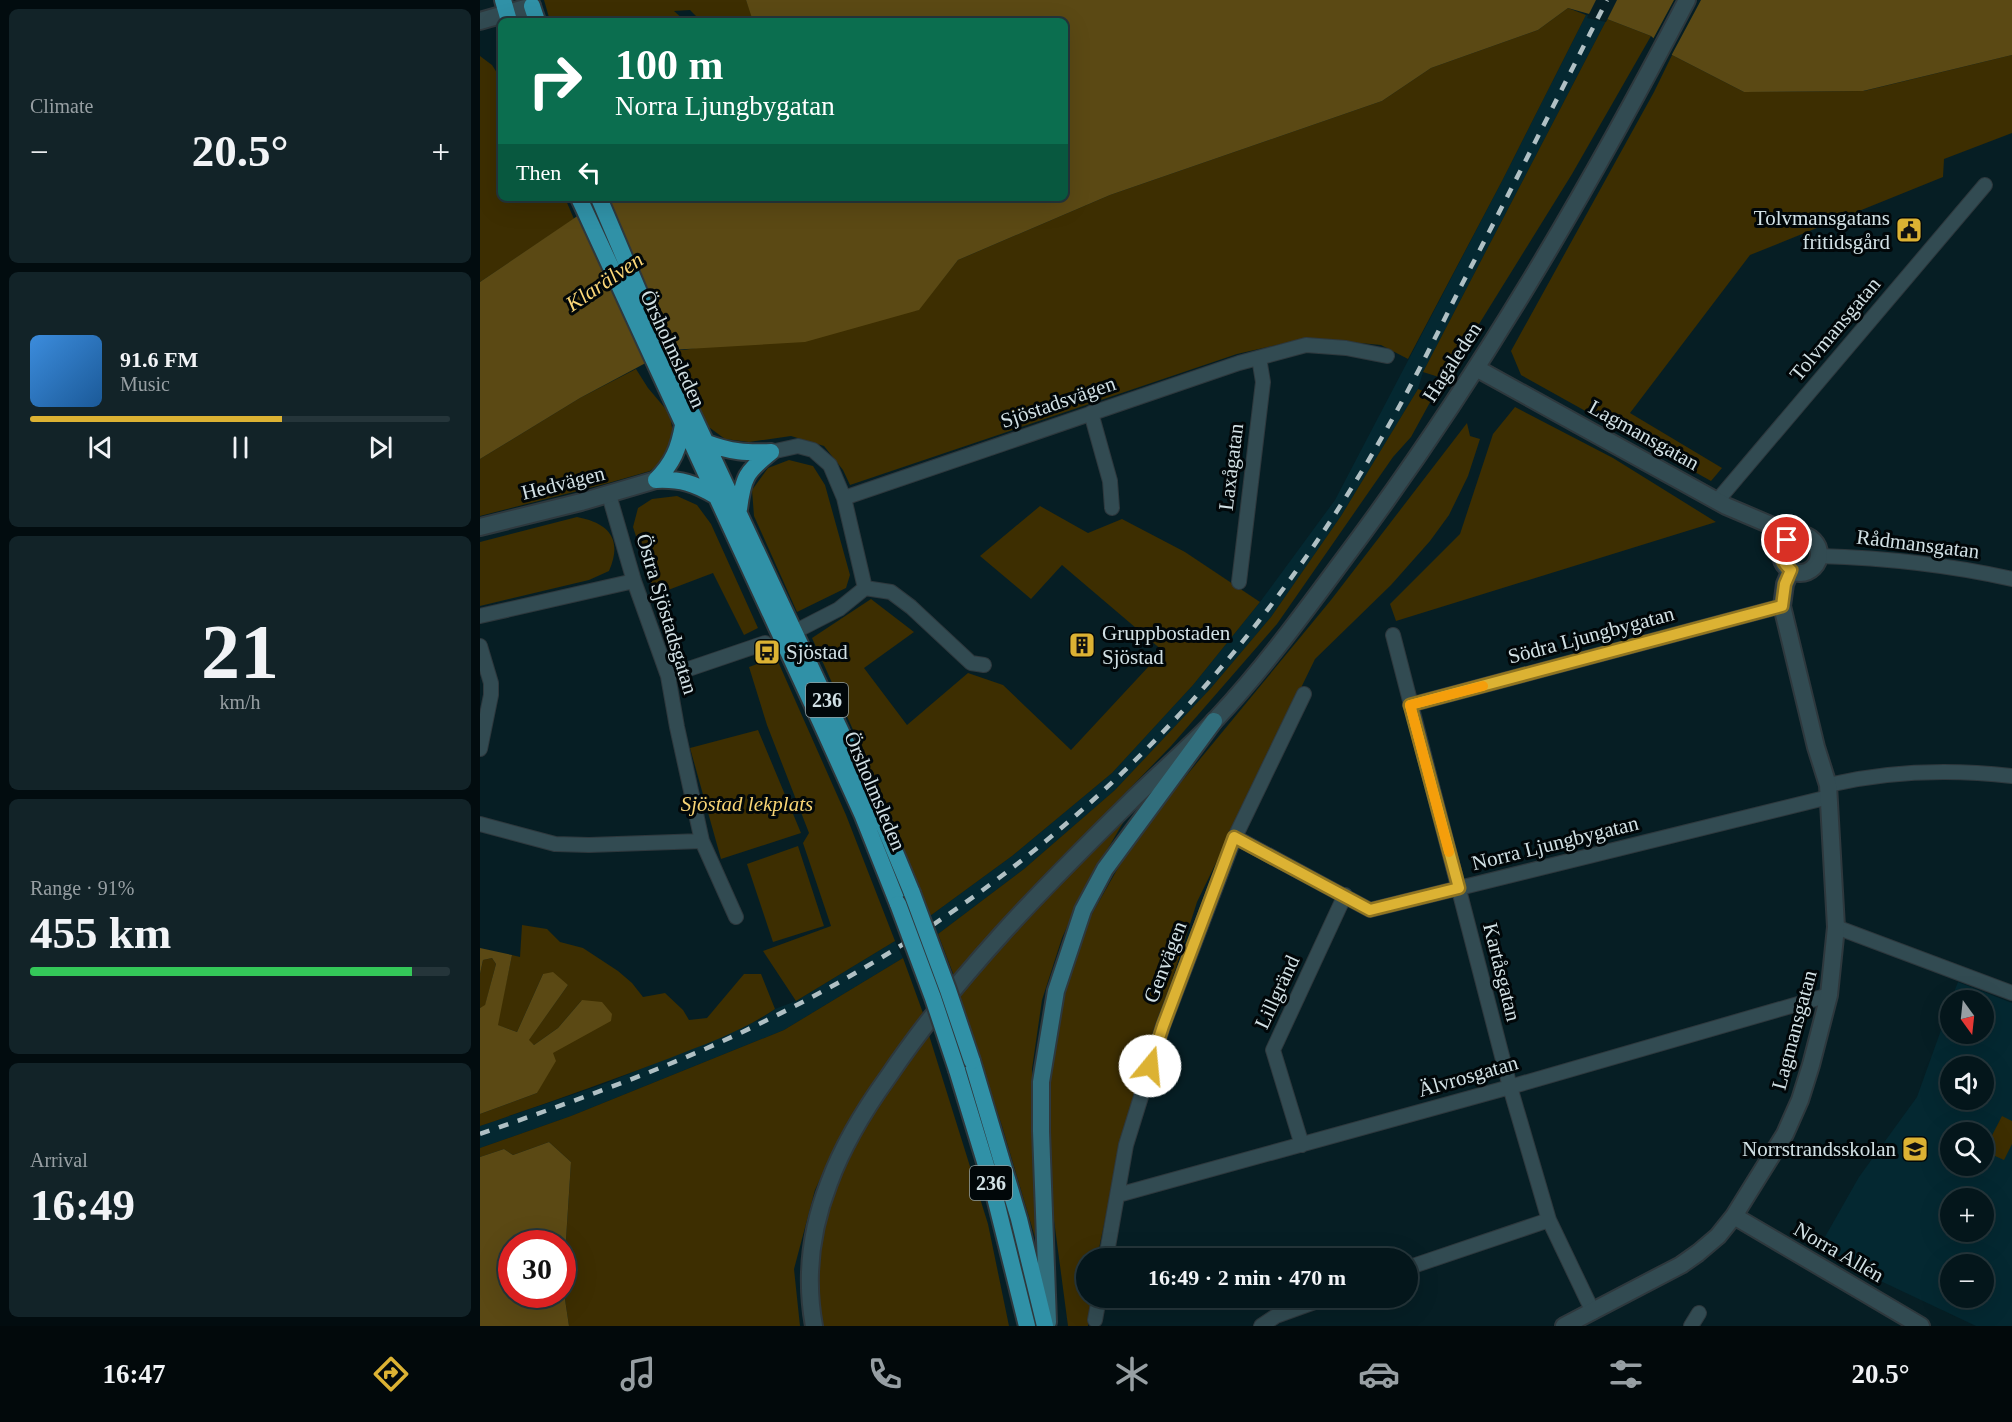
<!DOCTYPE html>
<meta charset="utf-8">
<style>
:root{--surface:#04161b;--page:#122328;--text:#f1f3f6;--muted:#979fa3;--line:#25353a;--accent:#dcb233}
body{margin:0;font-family:Georgia,serif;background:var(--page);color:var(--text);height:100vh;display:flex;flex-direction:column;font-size:22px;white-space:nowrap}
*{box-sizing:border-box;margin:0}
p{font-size:20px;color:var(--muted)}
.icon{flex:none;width:33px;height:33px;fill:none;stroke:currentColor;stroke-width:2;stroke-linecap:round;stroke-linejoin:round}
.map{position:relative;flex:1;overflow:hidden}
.panel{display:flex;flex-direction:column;gap:9px;padding:9px;background:#020c0f;width:480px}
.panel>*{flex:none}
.banner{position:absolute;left:18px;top:18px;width:570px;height:183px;border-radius:9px;box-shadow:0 6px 24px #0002,0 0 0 2px var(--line);background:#0b6e4f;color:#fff;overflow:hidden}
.needle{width:39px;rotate:165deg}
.fabs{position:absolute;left:1460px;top:990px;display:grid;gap:12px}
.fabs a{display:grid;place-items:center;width:54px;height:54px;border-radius:50%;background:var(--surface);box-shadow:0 6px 24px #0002,0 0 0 2px var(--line);font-size:30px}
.speed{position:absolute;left:18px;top:1230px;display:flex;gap:12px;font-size:30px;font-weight:700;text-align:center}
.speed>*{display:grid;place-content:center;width:78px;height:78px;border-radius:50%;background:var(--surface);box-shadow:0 6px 24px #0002,0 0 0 2px var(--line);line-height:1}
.speed .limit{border:9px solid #d22;background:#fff;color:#111}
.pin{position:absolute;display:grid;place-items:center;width:51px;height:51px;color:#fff;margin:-26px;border:3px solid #fff;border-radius:50%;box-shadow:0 2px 6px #0007}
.me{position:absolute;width:66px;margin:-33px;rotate:17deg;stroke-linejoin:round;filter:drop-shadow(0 0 4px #0008)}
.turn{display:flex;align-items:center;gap:21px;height:126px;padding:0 18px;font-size:27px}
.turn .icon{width:78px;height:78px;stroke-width:2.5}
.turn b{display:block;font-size:42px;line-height:51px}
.then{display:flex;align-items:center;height:57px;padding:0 18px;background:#0003;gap:12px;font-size:22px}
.big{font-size:45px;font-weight:700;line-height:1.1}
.panel .widget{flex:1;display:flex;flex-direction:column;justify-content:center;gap:9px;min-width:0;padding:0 21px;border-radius:9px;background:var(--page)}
.panel .dial{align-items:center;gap:0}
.dial b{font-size:78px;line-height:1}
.song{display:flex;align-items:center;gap:18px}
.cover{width:72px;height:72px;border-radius:9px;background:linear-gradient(135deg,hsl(210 70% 55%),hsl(210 70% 35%))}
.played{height:6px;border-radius:3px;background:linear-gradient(90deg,var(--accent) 60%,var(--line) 60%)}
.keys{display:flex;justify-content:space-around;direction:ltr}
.heat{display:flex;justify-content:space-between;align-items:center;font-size:33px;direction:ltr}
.charge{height:9px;border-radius:4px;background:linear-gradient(90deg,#34c759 91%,var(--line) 0)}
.trip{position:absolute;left:596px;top:1248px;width:342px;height:60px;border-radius:30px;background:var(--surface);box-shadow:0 6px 24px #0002,0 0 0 2px var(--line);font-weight:700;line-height:60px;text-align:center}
.menu{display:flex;height:96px;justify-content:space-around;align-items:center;background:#02090b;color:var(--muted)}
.menu .icon{width:42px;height:42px}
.menu .selected{color:var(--accent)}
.menu b{font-size:27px;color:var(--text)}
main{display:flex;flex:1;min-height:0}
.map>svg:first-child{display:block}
.built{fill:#042831;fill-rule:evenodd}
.green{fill:#3d2e01}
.water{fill:#5b4914;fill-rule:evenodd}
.pier{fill:#061e24}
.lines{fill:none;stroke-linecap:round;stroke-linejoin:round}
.minor-casing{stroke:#2e383d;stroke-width:16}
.tertiary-casing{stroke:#2e383d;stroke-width:20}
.secondary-casing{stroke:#2e383d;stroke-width:20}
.primary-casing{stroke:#2e383d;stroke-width:20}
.minor{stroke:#324b52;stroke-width:14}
.tertiary{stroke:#324b52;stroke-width:16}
.secondary{stroke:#316e7c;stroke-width:16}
.primary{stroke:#3091a7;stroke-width:16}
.rail{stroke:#b0c0c4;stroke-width:4.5;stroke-dasharray:10 10;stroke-linecap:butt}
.primary-bridge-casing{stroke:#2e383d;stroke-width:20;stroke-linecap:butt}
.primary-bridge{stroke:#3091a7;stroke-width:16}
.route-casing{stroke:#8f7421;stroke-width:15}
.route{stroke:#dcb233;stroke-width:10}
.slow{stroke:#f59e0b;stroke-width:10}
.labels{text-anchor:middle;stroke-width:6;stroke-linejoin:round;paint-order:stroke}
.shield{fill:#010709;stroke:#93a0a3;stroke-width:1.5}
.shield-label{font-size:20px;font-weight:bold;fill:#d2e1e5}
.poi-label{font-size:21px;fill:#d2e1e5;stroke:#010709;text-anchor:end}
.street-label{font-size:21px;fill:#d2e1e5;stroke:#010709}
.park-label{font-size:21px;font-style:italic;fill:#f7d374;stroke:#010709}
.water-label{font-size:22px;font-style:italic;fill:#fbd778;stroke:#010709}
</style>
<main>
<section class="panel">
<div class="widget"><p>Climate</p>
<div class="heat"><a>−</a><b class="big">20.5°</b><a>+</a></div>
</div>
<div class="widget">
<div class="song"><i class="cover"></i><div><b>91.6 FM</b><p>Music</p></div></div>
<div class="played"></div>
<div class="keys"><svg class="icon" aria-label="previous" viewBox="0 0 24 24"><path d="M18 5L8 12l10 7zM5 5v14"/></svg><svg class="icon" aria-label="pause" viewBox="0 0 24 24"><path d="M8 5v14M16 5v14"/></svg><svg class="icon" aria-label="next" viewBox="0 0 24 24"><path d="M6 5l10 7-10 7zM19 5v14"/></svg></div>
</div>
<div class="widget dial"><b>21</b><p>km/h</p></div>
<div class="widget"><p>Range · 91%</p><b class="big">455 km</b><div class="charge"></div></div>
<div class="widget"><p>Arrival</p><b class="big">16:49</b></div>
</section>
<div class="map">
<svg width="1532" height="1326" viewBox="0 0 1532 1326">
<rect width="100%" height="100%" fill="#061e24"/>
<path class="built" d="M 1106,15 L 1127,19 L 943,372 L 938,389 L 861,516 L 791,617 L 731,688 L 635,790 L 544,869 L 458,934 L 450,916 L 532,856 L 632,773 L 713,685 L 780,602 L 855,500 L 1022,181 Z
M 415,941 L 423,958 L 304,1030 L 91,1116 L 0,1148 L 0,1126 L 124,1084 L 279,1020 L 295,1009 L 316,1001 Z
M 1478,982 L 1532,1003 L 1532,1326 L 1496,1326 L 1337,1251 L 1379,1177 L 1437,1097 L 1470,1005 L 1470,1034 L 1503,1034 L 1503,1000 L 1471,1000 ZM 1470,1066 L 1503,1066 L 1503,1100 L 1470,1100 ZM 1470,1132 L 1503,1132 L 1503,1166 L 1470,1166 ZM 1470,1198 L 1503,1198 L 1503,1232 L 1470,1232 ZM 1470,1264 L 1503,1264 L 1503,1298 L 1470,1298 Z"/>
<path class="green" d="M 64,0 L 266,0 L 274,20 L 221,21 L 210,10 L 194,11 L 205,21 L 70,21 Z
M 1088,8 L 1106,15 L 1022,181 L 928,359 L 901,345 L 827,338 L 757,354 L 370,485 L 363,470 L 344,446 L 311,436 L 269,442 L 245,439 L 226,425 L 190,350 L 204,350 L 438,310 L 478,260 L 630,195 L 902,101 L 951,68 L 1058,30 Z
M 1127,19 L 1171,36 L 1092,174 L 965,379 L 943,372 Z
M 1192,55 L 1264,92 L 1384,91 L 1532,55 L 1532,133 L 1464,159 L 1463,177 L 1270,255 L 1150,413 L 1242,468 L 1231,481 L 1041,375 L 1031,351 L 1174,92 Z
M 0,56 L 12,65 L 21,79 L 21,198 L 85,198 L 94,219 L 0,282 Z
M 156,369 L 168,388 L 190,414 L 193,434 L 188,451 L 178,465 L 170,471 L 125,484 L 0,516 L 0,459 L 100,398 Z
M 938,389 L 954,395 L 931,437 L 913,457 L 797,624 L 691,746 L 563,878 L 474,976 L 458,934 L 544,869 L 635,790 L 731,688 L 791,617 L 861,516 Z
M 1035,407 L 1133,458 L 1236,522 L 916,621 L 910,604 L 980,534 L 1013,434 Z
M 987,423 L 990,436 L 1000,439 L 988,476 L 969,515 L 950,541 L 911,585 L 835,659 L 717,902 L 643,1134 L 617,1258 L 606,1258 L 606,1298 L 611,1298 L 608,1326 L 588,1326 L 570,1190 L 569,1094 L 578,1018 L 587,976 L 609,919 L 655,838 L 851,600 Z
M 309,460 L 333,466 L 345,485 L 370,575 L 366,588 L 317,612 L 274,516 L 272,490 L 288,468 Z
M 197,496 L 217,505 L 231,524 L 278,628 L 264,635 L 233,573 L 175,595 L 153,527 L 158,508 L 172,499 Z
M 560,506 L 608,533 L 642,519 L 705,552 L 780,602 L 713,685 L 632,773 L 532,856 L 450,916 L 399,788 L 332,638 L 391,599 L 434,632 L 384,668 L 427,725 L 488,673 L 523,685 L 591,750 L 683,651 L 582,565 L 551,599 L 500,556 Z
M 97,517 C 129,523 143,539 129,571 L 109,580 L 0,606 L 0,542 Z
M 296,657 L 366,815 L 415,941 L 316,1001 L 283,951 L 351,926 L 323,843 L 329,833 L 287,725 L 269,667 Z
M 278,730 L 321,833 L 241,859 L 210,748 Z
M 647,816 L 603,891 L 582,938 L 562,1000 L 552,1069 L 553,1148 L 562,1261 L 522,1126 L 480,996 L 533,932 L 574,888 Z
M 318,846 L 344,926 L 293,942 L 267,864 Z
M 42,925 L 67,929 L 80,942 L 103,948 L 138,971 L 152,983 L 163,997 L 185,993 L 203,1010 L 209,1020 L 227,1018 L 264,974 L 281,974 L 295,1009 C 263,1031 226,1044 190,1058 C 128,1082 64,1104 0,1126 L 0,1114 L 57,1093 L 72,1054 L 102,1000 L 78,1028 L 54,1045 L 48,1041 L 88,985 L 63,974 L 37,1032 L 17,1025 L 32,955 L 40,957 Z
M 12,958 L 16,964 L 5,1006 L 0,1008 L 0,974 L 3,960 Z
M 423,958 L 443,1013 L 399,1074 L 357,1143 L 335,1190 L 314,1269 L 320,1326 L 89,1326 L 83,1286 L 91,1162 L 69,1142 L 33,1155 L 24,1149 L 0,1157 L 0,1148 L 91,1116 L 304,1030 Z
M 448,1032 L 508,1224 L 529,1326 L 340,1326 L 335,1238 L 359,1177 L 402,1096 Z
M 1522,1116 L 1532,1121 L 1532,1144 L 1524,1160 L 1504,1151 Z"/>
<path class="water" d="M 266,0 L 1532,0 L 1532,55 L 1383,91 L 1264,92 L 1192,55 L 1171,36 L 1127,19 L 1088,8 L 1058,30 L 951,68 L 902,101 L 630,195 L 478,260 L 439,310 L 325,342 L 190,350 L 100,398 L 0,459 L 0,282 L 124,198 L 585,198 L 585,21 L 273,21 Z
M 0,948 L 32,955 L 18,1025 L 37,1032 L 63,974 L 73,972 L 88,985 L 49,1040 L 54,1045 L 78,1028 L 102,1000 L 122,1002 L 132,1014 L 131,1021 L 73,1053 L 76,1061 L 57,1093 L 0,1114 L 0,1008 L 5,1005 L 16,964 L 12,958 L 3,960 L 0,974 Z
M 69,1142 L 91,1162 L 83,1286 L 89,1326 L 0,1326 L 0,1157 L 24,1149 L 33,1155 ZM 32,1244 L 82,1244 L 82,1294 L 32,1294 Z"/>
<path class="pier" d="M 1116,0 L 1137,0 L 1126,22 L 1107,18 Z
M 1194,0 L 1221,0 L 1190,58 L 1172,41 Z"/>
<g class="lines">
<defs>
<path id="minor" d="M 611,413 L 630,481 L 632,508
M 291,452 L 318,446 L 333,450 L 350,465 L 364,498 L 385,588
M 129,495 L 154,581 L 188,676 L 197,727 L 222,841 L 256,917
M 364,498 L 759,363 L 826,345 L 866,348 L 907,356
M 1237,501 L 1505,185
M 1339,556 C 1407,558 1466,564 1532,579
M 759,582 L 783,382 L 779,358
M 385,588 L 411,592 L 431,607 L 491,663 L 504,665
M 0,616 L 154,581
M 322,628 L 359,609 L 385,588
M 913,635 L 1030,1087 L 1069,1220 L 1113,1312
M 0,646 L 11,683 L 11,695 L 0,749
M 188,676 L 285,643
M 930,705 L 1302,606
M 1348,785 C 1408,771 1470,769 1532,776
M 0,824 L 75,844 L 109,845 L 222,841
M 755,837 L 890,910 L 1349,797
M 1356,927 L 1532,993
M 822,1145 L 793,1050 L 865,895
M 638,1195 L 1030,1087 L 1349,995
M 626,1258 L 646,1145 L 683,1026 L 755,837 L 824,694
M 927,1268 L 1069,1220
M 615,1320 L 619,1298
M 781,1326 L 796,1316 L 846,1298
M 1211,1326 L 1219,1313"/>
<path id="tertiary" d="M 0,21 L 52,6
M 996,368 L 1246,506 L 1300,529 L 1310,538
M 0,527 L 101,502 L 176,480
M1301 554a19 19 0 1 1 38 0a19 19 0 1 1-38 0Z
M 1254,1216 L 1441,1326
M 334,1326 C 325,1277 331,1229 349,1183 C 363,1145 385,1109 408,1077 C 476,976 563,888 649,803 C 678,774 709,748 737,718 C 783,669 823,614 863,560 C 995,384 1106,194 1207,0
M 1084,1326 L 1201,1265 L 1218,1253 L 1238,1236 L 1254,1216 L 1305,1134 L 1320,1100 L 1331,1065 L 1349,995 L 1356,927 L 1348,785 L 1336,747 L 1302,606 L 1305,584 L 1311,570"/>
<path id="secondary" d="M 568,1322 L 561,1131 L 561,1082 L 576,991 L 603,910 L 625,869 L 734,721"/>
<path id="primary" d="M 23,0 L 29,21
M 52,6 L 57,21
M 99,198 L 341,723 L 383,816 L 418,904
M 119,198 L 195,377 L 398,811 L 432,893
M 227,443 C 251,452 266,453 291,452
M 176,480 C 193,463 199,448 203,425
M 176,480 C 201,479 214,483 236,496
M 259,509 C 263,477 266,472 291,452
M 492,1061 L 539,1219 L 565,1326
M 477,1070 L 512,1185 L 547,1326"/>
</defs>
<use href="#minor" class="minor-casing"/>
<use href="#tertiary" class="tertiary-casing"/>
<use href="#secondary" class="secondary-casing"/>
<use href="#primary" class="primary-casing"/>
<use href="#minor" class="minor"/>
<use href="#tertiary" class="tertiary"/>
<use href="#secondary" class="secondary"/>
<use href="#primary" class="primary"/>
<path class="rail" d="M 0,1134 C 97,1100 195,1066 287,1020 C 561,886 766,682 914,416 C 937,375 958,332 979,290 C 1029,194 1078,97 1127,0"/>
<defs>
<path id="primary-bridge" d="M 432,893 L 468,990 L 492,1061
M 418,904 L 453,998 L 477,1070"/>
</defs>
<use href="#primary-bridge" class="primary-bridge-casing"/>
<use href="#primary-bridge" class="primary-bridge"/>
</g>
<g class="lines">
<defs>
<path id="route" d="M 670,1066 L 683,1026 L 754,837 L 890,910 L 979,888 L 930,705 L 1302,606 L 1305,584 L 1311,570 C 1300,562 1298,550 1307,540"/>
</defs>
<use href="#route" class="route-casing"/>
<use href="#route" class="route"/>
<path class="slow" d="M 969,852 L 930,705 L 1003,686"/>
</g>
<defs>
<symbol id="civic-square" viewBox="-11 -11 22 22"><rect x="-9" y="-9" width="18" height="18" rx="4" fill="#dcb233" stroke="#010709"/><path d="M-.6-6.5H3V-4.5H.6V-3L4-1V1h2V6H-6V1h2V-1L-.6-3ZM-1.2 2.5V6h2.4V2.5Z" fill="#111"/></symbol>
<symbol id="building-square" viewBox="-11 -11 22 22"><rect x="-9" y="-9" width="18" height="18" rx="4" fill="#dcb233" stroke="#010709"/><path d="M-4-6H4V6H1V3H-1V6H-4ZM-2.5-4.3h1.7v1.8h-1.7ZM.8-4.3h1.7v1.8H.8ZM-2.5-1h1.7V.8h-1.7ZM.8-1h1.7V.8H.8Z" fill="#111"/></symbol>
<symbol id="bus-square" viewBox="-11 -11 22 22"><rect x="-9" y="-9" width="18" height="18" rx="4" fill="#dcb233" stroke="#010709"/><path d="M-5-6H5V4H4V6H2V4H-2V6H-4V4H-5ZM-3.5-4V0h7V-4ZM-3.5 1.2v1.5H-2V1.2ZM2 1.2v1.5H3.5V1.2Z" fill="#111"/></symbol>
<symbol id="school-square" viewBox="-11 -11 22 22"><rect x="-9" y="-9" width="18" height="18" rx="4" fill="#dcb233" stroke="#010709"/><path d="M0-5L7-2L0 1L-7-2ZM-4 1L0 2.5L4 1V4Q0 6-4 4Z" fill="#111"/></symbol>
</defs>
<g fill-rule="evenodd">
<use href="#civic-square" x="1414" y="215" width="30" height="30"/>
<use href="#building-square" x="587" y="630" width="30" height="30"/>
<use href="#bus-square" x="272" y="637" width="30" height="30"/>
<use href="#school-square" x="1420" y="1134" width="30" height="30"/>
</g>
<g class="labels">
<g class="shield">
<rect x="326" y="683" width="42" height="34" rx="4.5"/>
<rect x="490" y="1166" width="42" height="34" rx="4.5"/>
</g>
<g class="shield-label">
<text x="347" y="707">236</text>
<text x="511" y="1190">236</text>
</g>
<g class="poi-label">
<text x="1410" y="225">Tolvmansgatans<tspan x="1410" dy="24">fritidsgård</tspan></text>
<text x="622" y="640" text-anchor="start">Gruppbostaden<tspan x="622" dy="24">Sjöstad</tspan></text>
<text x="306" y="659" text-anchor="start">Sjöstad</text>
<text x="1416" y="1156">Norrstrandsskolan</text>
</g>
<g class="street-label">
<text transform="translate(1355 329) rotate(-50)" y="7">Tolvmansgatan</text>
<text transform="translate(193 349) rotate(65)" y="7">Örsholmsleden</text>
<text transform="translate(972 362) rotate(-57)" y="7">Hagaleden</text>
<text transform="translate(578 402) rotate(-19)" y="7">Sjöstadsvägen</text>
<text transform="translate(1164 435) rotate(29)" y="7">Lagmansgatan</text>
<text transform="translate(751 467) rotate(-83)" y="7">Laxågatan</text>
<text transform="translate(83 483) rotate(-14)" y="7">Hedvägen</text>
<text transform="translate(1438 544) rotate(7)" y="7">Rådmansgatan</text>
<text transform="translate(187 614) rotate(73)" y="7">Östra Sjöstadsgatan</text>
<text transform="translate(1111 635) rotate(-15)" y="7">Södra Ljungbygatan</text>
<text transform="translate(395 791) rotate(67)" y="7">Örsholmsleden</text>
<text transform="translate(1075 843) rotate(-14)" y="7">Norra Ljungbygatan</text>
<text transform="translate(685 962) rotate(-69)" y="7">Genvägen</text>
<text transform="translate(1022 972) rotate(76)" y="7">Kartåsgatan</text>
<text transform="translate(797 992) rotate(-65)" y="7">Lillgränd</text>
<text transform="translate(1314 1030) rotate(-75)" y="7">Lagmansgatan</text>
<text transform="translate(988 1076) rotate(-16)" y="7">Älvrosgatan</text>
<text transform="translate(1359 1252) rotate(30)" y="7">Norra Allén</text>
</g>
<g class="park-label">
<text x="267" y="811">Sjöstad lekplats</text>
</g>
<g class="water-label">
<text transform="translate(124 281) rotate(-34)" y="8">Klarälven</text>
</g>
</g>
</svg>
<div class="fabs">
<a><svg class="needle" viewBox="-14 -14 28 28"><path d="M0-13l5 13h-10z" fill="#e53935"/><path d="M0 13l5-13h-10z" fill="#979fa3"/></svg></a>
<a><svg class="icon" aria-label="sound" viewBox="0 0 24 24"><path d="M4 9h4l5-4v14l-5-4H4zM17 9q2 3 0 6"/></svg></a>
<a><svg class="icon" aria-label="search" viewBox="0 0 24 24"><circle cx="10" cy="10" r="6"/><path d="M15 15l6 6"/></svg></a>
<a>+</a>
<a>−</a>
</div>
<div class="speed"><div class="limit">30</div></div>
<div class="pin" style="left:1307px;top:540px;background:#d93025"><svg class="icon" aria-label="arrive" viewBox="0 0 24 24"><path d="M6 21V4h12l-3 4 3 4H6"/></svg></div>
<svg class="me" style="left:670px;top:1066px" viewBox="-20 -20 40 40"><circle r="19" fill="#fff"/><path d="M0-13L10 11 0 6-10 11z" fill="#dcb233"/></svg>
<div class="trip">16:49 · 2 min · 470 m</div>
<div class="banner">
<div class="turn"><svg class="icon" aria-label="right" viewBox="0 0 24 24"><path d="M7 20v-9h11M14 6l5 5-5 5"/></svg><div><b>100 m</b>Norra Ljungbygatan</div></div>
<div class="then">Then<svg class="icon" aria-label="left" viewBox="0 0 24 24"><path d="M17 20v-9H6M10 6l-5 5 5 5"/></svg></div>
</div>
</div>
</main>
<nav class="menu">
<b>16:47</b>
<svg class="icon selected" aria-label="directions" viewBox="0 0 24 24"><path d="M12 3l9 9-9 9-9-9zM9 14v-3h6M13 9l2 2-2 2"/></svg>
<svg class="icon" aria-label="music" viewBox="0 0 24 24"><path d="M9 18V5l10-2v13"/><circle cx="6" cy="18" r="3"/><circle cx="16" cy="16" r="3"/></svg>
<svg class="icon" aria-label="phone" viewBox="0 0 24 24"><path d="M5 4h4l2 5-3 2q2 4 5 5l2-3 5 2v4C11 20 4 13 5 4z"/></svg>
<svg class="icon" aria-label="climate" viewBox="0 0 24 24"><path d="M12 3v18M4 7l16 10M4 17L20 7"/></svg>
<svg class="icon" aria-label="car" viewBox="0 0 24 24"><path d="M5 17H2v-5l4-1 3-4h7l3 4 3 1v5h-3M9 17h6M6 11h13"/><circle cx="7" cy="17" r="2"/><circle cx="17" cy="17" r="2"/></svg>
<svg class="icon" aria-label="filters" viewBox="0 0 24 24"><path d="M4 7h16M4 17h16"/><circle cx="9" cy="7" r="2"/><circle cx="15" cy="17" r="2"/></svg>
<b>20.5°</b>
</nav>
